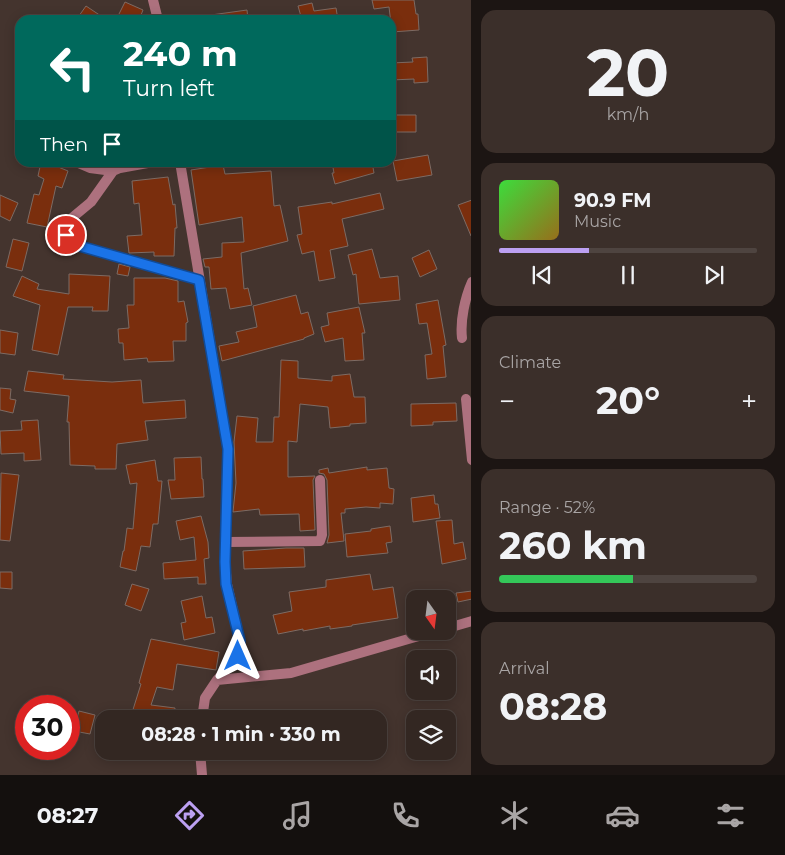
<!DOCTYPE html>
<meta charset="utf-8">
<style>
:root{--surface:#332722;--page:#3b2f2a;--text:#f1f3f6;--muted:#a9a5a5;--line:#4e4440;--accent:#bca0f2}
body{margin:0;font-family:Montserrat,sans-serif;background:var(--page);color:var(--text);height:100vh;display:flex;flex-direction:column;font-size:19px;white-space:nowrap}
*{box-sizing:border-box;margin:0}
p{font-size:16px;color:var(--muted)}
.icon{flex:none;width:28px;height:28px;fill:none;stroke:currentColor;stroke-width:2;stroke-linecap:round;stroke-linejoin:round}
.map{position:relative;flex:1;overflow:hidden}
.panel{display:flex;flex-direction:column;gap:10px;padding:10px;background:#1c1513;width:314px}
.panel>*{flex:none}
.guide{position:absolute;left:15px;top:15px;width:381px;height:152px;border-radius:15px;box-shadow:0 2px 12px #0003,0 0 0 1px var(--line);background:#00695c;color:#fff;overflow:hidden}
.needle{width:32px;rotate:166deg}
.fabs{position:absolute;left:406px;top:590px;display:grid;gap:10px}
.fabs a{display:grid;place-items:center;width:50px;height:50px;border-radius:10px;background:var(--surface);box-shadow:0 2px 12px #0003,0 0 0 1px var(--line);font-size:25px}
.speed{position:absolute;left:15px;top:695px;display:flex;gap:10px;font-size:25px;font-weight:700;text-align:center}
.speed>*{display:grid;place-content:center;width:65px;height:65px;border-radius:50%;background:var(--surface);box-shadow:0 2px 12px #0003,0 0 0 1px var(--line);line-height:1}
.speed .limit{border:8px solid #d22;background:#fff;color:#111}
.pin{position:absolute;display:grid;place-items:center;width:42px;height:42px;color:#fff;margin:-21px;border:2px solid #fff;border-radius:50%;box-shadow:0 1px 5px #0007}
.me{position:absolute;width:55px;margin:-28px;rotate:0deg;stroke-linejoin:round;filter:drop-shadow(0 0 4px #0008)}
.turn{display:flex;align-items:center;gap:18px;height:105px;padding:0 25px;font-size:22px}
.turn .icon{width:65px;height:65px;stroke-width:2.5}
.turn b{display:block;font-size:35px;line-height:42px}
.then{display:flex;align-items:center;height:48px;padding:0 25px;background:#0003;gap:10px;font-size:19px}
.big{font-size:38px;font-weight:700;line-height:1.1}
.panel .tile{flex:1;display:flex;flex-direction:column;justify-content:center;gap:8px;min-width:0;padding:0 18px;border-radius:15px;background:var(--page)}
.panel .dial{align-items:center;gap:0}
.dial b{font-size:65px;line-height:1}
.song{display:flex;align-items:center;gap:15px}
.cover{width:60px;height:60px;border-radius:8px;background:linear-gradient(135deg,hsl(120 70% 55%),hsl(40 70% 35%))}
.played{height:5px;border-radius:2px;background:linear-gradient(90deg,var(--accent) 35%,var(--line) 35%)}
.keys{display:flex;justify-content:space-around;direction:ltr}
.heat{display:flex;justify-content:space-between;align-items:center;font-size:28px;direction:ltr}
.charge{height:8px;border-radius:4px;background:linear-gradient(90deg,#34c759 52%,var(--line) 0)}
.trip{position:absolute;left:95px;top:710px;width:292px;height:50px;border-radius:15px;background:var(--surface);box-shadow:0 2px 12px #0003,0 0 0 1px var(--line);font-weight:700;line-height:50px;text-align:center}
.menu{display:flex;height:80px;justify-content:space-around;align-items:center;background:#14100e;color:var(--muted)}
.menu .icon{width:35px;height:35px}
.menu .active{color:var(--accent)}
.menu b{font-size:22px;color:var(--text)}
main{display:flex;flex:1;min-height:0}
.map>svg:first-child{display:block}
.building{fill:#7a2e0d;stroke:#7d6b64}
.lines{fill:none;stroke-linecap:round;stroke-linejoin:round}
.minor{stroke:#ad717e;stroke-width:10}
.route-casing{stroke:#114b97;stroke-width:12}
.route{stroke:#1a73e8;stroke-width:9}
</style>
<main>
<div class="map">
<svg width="472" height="775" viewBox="0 0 472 775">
<rect width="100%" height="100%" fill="#44342e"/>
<path class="building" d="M 372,0 L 414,0 L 416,14 L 418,14 L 419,30 L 392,32 L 389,7 L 374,9 Z
M 125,2 L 143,10 L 139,20 L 116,20 Z
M 312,3 L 314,11 L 336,8 L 338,20 L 302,20 L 298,6 Z
M 86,6 L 107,20 L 76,20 Z
M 247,10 L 248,20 L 211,20 L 211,15 Z
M 427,57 L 428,82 L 414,83 L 414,79 L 391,80 L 391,63 L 413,62 L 412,58 Z
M 395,115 L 416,115 L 416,132 L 395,132 Z
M 428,155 L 432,175 L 397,181 L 393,161 Z
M 41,162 L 46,162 L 68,171 L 62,188 L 56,186 L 47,227 L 27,223 L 34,194 L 39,195 L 44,179 L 38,176 Z
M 332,162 L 353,162 L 354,167 L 372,162 L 374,173 L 335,184 L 332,173 L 334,173 Z
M 223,165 L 225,174 L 271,171 L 274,206 L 280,205 L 288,241 L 241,253 L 244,289 L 248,288 L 252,305 L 230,309 L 226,288 L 211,289 L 209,267 L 205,267 L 203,259 L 222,257 L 222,243 L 244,242 L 242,217 L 199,225 L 191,170 Z
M 168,177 L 173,205 L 175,204 L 177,228 L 175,228 L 174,256 L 154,256 L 154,252 L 129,253 L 127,236 L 142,235 L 139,203 L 134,204 L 132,181 Z
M 380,193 L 384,209 L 342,219 L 348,246 L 330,250 L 335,278 L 319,281 L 314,251 L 302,254 L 297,235 L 302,234 L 298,207 L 332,202 L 332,204 Z
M 0,195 L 18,203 L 10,221 L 0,216 Z
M 472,200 L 472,236 L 471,236 L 458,205 Z
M 13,239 L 29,243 L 22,271 L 6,267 Z
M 372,249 L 380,278 L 398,276 L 400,300 L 359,304 L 356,274 L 353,275 L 348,255 Z
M 429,250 L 437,269 L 420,277 L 412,258 Z
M 119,264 L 130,267 L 128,276 L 117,274 Z
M 69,274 L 110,276 L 108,311 L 92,311 L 93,307 L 68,307 L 58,355 L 32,350 L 40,305 L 13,296 L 22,276 L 39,284 L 37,289 L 69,294 Z
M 134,278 L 165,278 L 178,281 L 178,302 L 184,301 L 188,322 L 186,323 L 186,341 L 173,341 L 174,361 L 148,362 L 147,358 L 124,360 L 123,343 L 119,343 L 118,329 L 129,328 L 127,305 L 134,305 Z
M 296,295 L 301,314 L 308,312 L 314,334 L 304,338 L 304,339 L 222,361 L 219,346 L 239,342 L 236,332 L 257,327 L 253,306 Z
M 438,300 L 446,345 L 443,346 L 446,377 L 427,379 L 425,355 L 432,354 L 427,323 L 419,324 L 416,304 Z
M 359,307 L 365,333 L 362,333 L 364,360 L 345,361 L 343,338 L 325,342 L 321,327 L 329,325 L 327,313 Z
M 0,330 L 18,333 L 15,355 L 0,353 Z
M 281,360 L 298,361 L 298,378 L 332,381 L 332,376 L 350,374 L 354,397 L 365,397 L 366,423 L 350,424 L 350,426 L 330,428 L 328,407 L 300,404 L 297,442 L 288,441 L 288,477 L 315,476 L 313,480 L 315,530 L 300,531 L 299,514 L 260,515 L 259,509 L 233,512 L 236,483 L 234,442 L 237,416 L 258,418 L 256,442 L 273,442 L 274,417 L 279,417 Z
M 28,371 L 64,375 L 63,379 L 112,382 L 141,380 L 143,403 L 185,400 L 186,418 L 145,421 L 148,440 L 117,444 L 116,469 L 95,469 L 95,466 L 70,465 L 69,422 L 67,422 L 69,396 L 24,391 Z
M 0,388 L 11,389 L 10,399 L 16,400 L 13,413 L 0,410 Z
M 456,403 L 457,421 L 433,422 L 433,425 L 411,426 L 411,404 Z
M 38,420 L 41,460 L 24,461 L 24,453 L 1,454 L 0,431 L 22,430 L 21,421 Z
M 201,457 L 202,479 L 203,479 L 204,497 L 171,499 L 168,480 L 175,480 L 174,458 Z
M 155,460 L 158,481 L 162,481 L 158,524 L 153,524 L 150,547 L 141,546 L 136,571 L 120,567 L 123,551 L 124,551 L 127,528 L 133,529 L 137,483 L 130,484 L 126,465 Z
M 367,467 L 367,470 L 387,468 L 389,488 L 394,489 L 393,504 L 380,503 L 380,508 L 366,507 L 345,509 L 345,513 L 341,513 L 344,541 L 327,543 L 329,535 L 327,480 L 324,474 L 319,473 L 319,470 L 328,468 L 329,473 Z
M 1,473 L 19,475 L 10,541 L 0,540 Z
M 434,495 L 435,504 L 438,504 L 440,518 L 413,522 L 411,498 Z
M 201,516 L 208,542 L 209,558 L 204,559 L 206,584 L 198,584 L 198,577 L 164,579 L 163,563 L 196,560 L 194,537 L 180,540 L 176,521 Z
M 452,520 L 454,544 L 463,542 L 466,559 L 442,564 L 436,521 Z
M 390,526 L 392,542 L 386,543 L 388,553 L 347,557 L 345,534 L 371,531 L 371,529 Z
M 286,548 L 304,548 L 305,567 L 244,569 L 243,551 Z
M 0,572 L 12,572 L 12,589 L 0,588 Z
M 370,574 L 373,590 L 393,587 L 398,618 L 352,625 L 352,626 L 330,629 L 330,626 L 303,631 L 303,629 L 278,634 L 273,615 L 292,611 L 289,592 L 326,587 L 326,580 Z
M 132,584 L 149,589 L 141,611 L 125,605 Z
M 472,591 L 472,599 L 458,602 L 456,593 Z
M 202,596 L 206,618 L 212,617 L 215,633 L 184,640 L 181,623 L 186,622 L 181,601 Z
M 151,639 L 219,652 L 216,670 L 177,664 L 173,690 L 157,687 L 151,705 L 175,708 L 174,719 L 141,719 L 131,716 L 141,684 L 139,683 Z
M 79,711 L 95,715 L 90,734 L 74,731 Z
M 107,751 L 135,751 L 134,760 L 106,756 Z"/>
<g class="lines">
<path class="minor" d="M 153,0 L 158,20
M 76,162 L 90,168 L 113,171
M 153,162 L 120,168 L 113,171 L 91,202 L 73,217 L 66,239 L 69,243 L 199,280
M 180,162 L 228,449 L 225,562 L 227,584 L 240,641 L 238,656 L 217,680 L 205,698 L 202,719
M 462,338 C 460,320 465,298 472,282
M 466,399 L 472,460
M 226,542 L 320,541 L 322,535 L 320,480
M 448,628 L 472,621
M 217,680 L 291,673 L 436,631
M 200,751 L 202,775"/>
</g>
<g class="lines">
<defs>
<path id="route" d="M 66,235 L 66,239 L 69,243 L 199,280 L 228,449 L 225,562 L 226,584 L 240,641 L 238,656"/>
</defs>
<use href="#route" class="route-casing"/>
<use href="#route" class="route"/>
</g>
</svg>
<div class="fabs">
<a><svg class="needle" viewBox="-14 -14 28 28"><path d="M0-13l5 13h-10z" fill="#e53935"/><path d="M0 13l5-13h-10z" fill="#a9a5a5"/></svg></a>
<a><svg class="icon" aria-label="sound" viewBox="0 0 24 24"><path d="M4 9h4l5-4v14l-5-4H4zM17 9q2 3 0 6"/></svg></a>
<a><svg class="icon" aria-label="layers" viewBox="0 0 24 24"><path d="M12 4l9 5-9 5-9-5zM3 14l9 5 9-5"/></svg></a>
</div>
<div class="speed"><div class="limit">30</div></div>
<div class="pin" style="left:66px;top:235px;background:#d93025"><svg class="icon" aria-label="arrive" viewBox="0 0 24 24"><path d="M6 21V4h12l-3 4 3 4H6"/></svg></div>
<svg class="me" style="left:238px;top:656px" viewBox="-20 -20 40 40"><path d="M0-17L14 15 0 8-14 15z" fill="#1a73e8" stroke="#fff" stroke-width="4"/></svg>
<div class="trip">08:28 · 1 min · 330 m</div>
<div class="guide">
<div class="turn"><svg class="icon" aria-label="left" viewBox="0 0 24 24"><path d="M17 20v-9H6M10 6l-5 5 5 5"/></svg><div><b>240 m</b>Turn left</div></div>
<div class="then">Then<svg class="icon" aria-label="arrive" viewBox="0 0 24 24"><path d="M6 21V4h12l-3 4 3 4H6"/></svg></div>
</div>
</div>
<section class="panel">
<div class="tile dial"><b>20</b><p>km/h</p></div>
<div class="tile">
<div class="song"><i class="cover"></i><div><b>90.9 FM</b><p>Music</p></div></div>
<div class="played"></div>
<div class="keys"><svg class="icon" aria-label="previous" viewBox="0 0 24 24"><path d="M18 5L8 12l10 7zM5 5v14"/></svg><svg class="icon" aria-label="pause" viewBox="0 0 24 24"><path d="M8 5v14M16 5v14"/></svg><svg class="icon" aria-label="next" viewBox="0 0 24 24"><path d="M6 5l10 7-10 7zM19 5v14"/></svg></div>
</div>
<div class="tile"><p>Climate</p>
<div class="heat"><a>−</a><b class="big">20°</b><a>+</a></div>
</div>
<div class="tile"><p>Range · 52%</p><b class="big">260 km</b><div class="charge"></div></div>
<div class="tile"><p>Arrival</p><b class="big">08:28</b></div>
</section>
</main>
<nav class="menu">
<b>08:27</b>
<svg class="icon active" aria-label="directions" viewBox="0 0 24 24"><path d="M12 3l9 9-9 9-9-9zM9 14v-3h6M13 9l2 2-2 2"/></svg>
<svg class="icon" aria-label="music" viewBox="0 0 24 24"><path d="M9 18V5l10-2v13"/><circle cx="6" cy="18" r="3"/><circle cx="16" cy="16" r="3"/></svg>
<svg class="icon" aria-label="phone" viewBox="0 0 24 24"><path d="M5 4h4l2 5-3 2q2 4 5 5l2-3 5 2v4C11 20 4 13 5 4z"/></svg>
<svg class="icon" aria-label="climate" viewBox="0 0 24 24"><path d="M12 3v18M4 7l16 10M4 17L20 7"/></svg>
<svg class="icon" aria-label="car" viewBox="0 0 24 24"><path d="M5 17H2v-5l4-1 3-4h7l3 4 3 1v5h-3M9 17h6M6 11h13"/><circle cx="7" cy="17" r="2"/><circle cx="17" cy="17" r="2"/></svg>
<svg class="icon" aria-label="filters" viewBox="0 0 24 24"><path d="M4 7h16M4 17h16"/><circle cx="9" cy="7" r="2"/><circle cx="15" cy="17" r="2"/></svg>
</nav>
